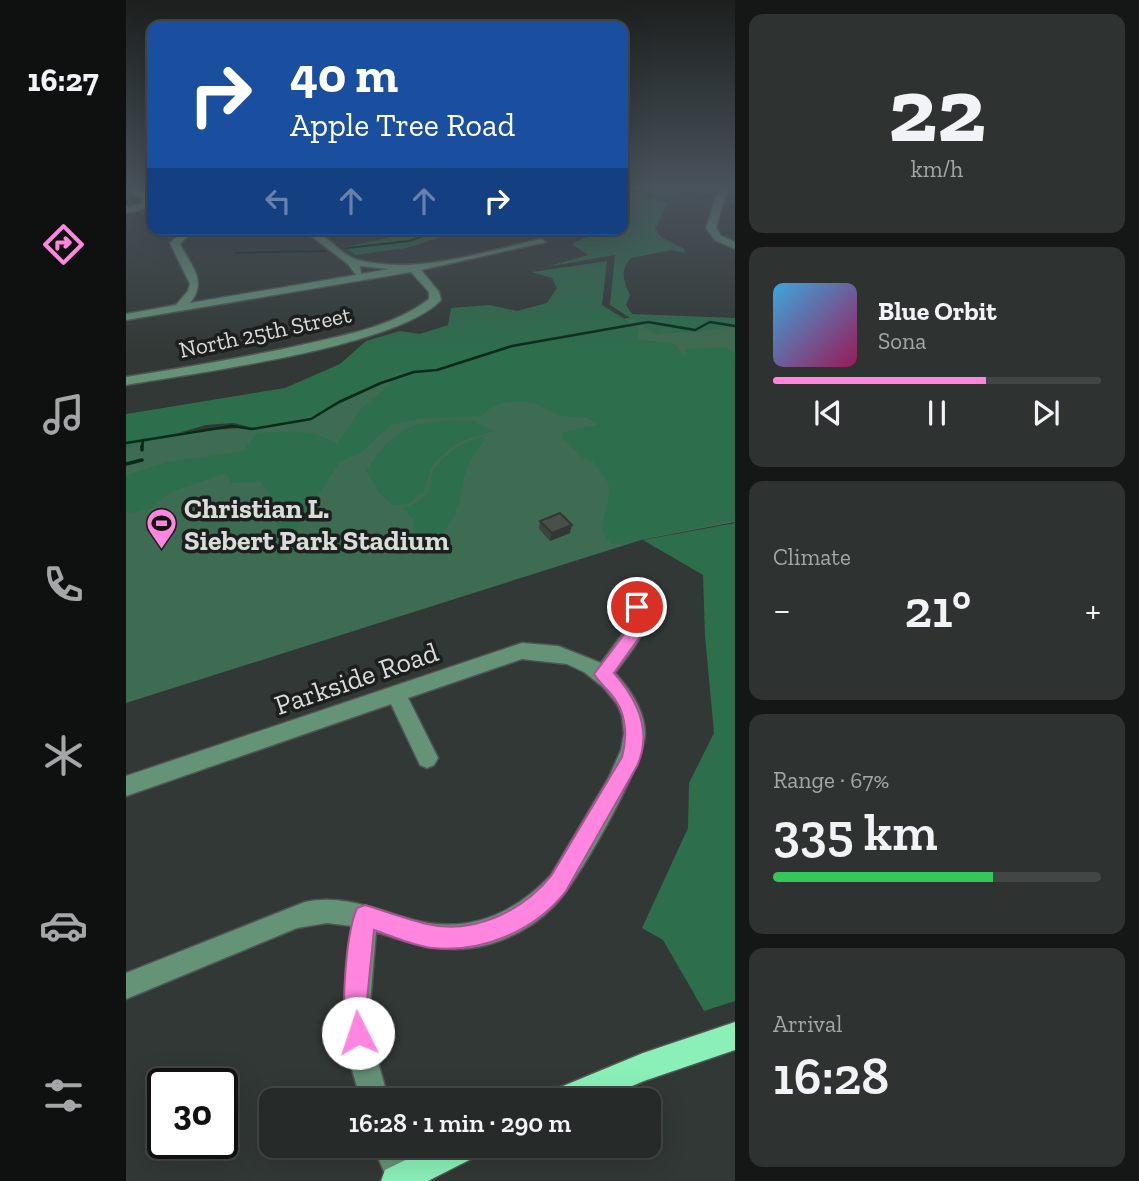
<!DOCTYPE html>
<meta charset="utf-8">
<style>
:root{--surface:#262a28;--page:#2e3230;--text:#f1f3f6;--muted:#a4a7a8;--line:#424645;--accent:#ff85df}
body{margin:0;font-family:"Zilla Slab",serif;background:var(--page);color:var(--text);height:100vh;display:flex;flex-direction:column;font-size:26px;white-space:nowrap}
*{box-sizing:border-box;margin:0}
p{font-size:23px;color:var(--muted)}
.icon{flex:none;width:38px;height:38px;fill:none;stroke:currentColor;stroke-width:2;stroke-linecap:round;stroke-linejoin:round}
.map{position:relative;flex:1;overflow:hidden}
.sheet{display:flex;flex-direction:column;gap:14px;padding:14px;background:#151716;width:404px}
.sheet>*{flex:none}
.guide{position:absolute;left:21px;top:21px;width:481px;height:214px;border-radius:14px;box-shadow:0 7px 28px #0002,0 0 0 2px var(--line);background:#1a4fa0;color:#fff;overflow:hidden}
.speed{position:absolute;left:21px;top:1068px;display:flex;gap:14px;font-size:35px;font-weight:700;text-align:center}
.speed>*{display:grid;place-content:center;width:91px;height:91px;border-radius:50%;background:var(--surface);box-shadow:0 7px 28px #0002,0 0 0 2px var(--line);line-height:1}
.speed .limit{border:4px solid #111;border-radius:10px;background:#fff;color:#111}
.pin{position:absolute;display:grid;place-items:center;width:60px;height:60px;color:#fff;margin:-30px;border:4px solid #fff;border-radius:50%;box-shadow:0 2px 7px #0007}
.me{position:absolute;width:77px;margin:-38px;rotate:356deg;stroke-linejoin:round;filter:drop-shadow(0 0 5px #0008)}
.turn{display:flex;align-items:center;gap:24px;height:147px;padding:0 28px;font-size:32px}
.turn .icon{width:91px;height:91px;stroke-width:2.5}
.turn b{display:block;font-size:49px;line-height:60px}
.lanes{display:flex;align-items:center;height:66px;padding:0 28px;background:#0003;justify-content:center;gap:35px;direction:ltr}
.lanes .off{opacity:.35}
.big{font-size:52px;font-weight:600;line-height:1.1}
.sheet .card{flex:1;display:flex;flex-direction:column;justify-content:center;gap:10px;min-width:0;padding:0 24px;border-radius:14px;background:var(--page)}
.sheet .dial{align-items:center;gap:0}
.dial b{font-size:91px;line-height:1}
.song{display:flex;align-items:center;gap:21px}
.cover{width:84px;height:84px;border-radius:10px;background:linear-gradient(135deg,hsl(200 70% 55%),hsl(330 70% 35%))}
.played{height:7px;border-radius:4px;background:linear-gradient(90deg,var(--accent) 65%,var(--line) 65%)}
.keys{display:flex;justify-content:space-around;direction:ltr}
.heat{display:flex;justify-content:space-between;align-items:center;font-size:38px;direction:ltr}
.charge{height:10px;border-radius:5px;background:linear-gradient(90deg,#34c759 67%,var(--line) 0)}
.trip{position:absolute;left:133px;top:1088px;width:402px;height:70px;border-radius:14px;background:var(--surface);box-shadow:0 7px 28px #0002,0 0 0 2px var(--line);font-weight:600;line-height:70px;text-align:center}
main{display:flex;flex:1;min-height:0}
.tabs{display:flex;flex-direction:column;width:126px;justify-content:space-around;align-items:center;background:#0f1110;color:var(--muted)}
.tabs .icon{width:49px;height:49px}
.tabs .current{color:var(--accent)}
.tabs b{font-size:32px;color:var(--text)}
.map>svg:first-child{display:block}
.green{fill:#3e6c52}
.forest{fill:#2d6e4c}
.lines{fill:none;stroke-linecap:round;stroke-linejoin:round}
.stream-far2{stroke:#082b1a;stroke-width:2}
.stream-far1{stroke:#082b1a;stroke-width:2.5}
.stream{stroke:#082b1a;stroke-width:3.5}
.minor-casing{stroke:#505653;stroke-width:3}
.major-casing{stroke:#505653;stroke-width:3}
.minor{fill:#649378;fill-rule:evenodd}
.major{fill:#8af0b7;fill-rule:evenodd}
.wall{fill:#3f4440}
.shaded-wall{fill:#333734}
.building{fill:#494f4b;stroke:#333734;stroke-width:2}
.route{fill:#ff85df;stroke:#a65691;stroke-width:2}
.labels{text-anchor:middle;stroke-width:7;stroke-linejoin:round;paint-order:stroke}
.far-street-label{font-size:23px;fill:#d8dcda;stroke:#1c1f1d}
.poi-label{font-size:28px;font-weight:bold;fill:#d8dcda;stroke:#1c1f1d;text-anchor:start}
.street-label{font-size:28px;fill:#d8dcda;stroke:#1c1f1d}
</style>
<main>
<nav class="tabs">
<b>16:27</b>
<svg class="icon current" aria-label="directions" viewBox="0 0 24 24"><path d="M12 3l9 9-9 9-9-9zM9 14v-3h6M13 9l2 2-2 2"/></svg>
<svg class="icon" aria-label="music" viewBox="0 0 24 24"><path d="M9 18V5l10-2v13"/><circle cx="6" cy="18" r="3"/><circle cx="16" cy="16" r="3"/></svg>
<svg class="icon" aria-label="phone" viewBox="0 0 24 24"><path d="M5 4h4l2 5-3 2q2 4 5 5l2-3 5 2v4C11 20 4 13 5 4z"/></svg>
<svg class="icon" aria-label="climate" viewBox="0 0 24 24"><path d="M12 3v18M4 7l16 10M4 17L20 7"/></svg>
<svg class="icon" aria-label="car" viewBox="0 0 24 24"><path d="M5 17H2v-5l4-1 3-4h7l3 4 3 1v5h-3M9 17h6M6 11h13"/><circle cx="7" cy="17" r="2"/><circle cx="17" cy="17" r="2"/></svg>
<svg class="icon" aria-label="filters" viewBox="0 0 24 24"><path d="M4 7h16M4 17h16"/><circle cx="9" cy="7" r="2"/><circle cx="15" cy="17" r="2"/></svg>
</nav>
<div class="map">
<svg width="609" height="1181" viewBox="0 0 609 1181">
<rect width="100%" height="100%" fill="#323835"/>
<path class="green" d="M 502,318 L 609,320 L 609,522 L 515,540 L 0,703 L 0,442 L 35,434 L 127,427 L 257,368 L 397,335 Z"/>
<path class="forest" d="M 497,189 L 561,189 L 518,190 L 519,197 L 542,203 L 529,229 L 535,237 L 558,249 L 559,253 L 546,250 L 505,258 C 494,271 497,280 504,295 L 500,305 L 506,314 L 609,318 L 609,327 C 594,328 584,331 570,332 C 556,334 544,331 531,335 L 484,305 L 489,255 L 420,267 L 462,255 L 446,244 L 467,234 L 467,229 L 497,229 Z
M 286,229 L 344,229 L 280,248 L 229,255 L 219,247 L 280,234 Z
M 481,261 L 476,305 L 513,328 L 511,339 L 548,344 L 558,355 L 560,349 L 599,347 L 609,353 L 609,520 L 487,545 C 465,528 486,508 483,486 C 481,477 471,471 468,462 L 456,457 L 436,438 L 437,432 L 472,425 C 460,413 450,419 436,416 C 429,415 422,409 416,406 C 397,398 367,400 355,417 L 298,418 L 264,425 L 235,453 L 214,462 L 172,525 C 172,538 165,550 153,556 L 148,552 L 157,532 L 149,521 L 150,505 L 135,482 L 105,483 L 100,473 L 44,492 L 26,508 L 4,513 L 0,511 L 0,475 L 44,462 L 117,451 L 131,433 C 159,432 186,428 211,444 L 233,411 L 281,368 L 217,403 L 182,417 L 127,428 L 108,423 L 80,425 L 0,448 L 0,414 L 159,388 L 214,364 L 240,341 L 274,331 L 294,334 L 322,325 L 325,308 L 364,305 L 391,311 L 421,303 L 431,288 L 426,278 L 406,272 Z
M 348,421 L 367,431 L 332,442 L 306,465 L 297,493 L 282,504 L 267,505 L 254,494 L 240,471 C 273,421 290,421 348,421 Z
M 357,437 L 359,440 C 352,449 346,457 341,468 C 336,480 336,493 332,506 C 328,520 309,547 293,550 L 286,539 L 288,520 L 277,508 C 287,504 300,500 304,488 C 306,483 305,477 307,472 C 317,453 337,442 357,437 Z
M 609,523 L 609,1001 L 578,1011 L 537,940 L 516,928 L 562,828 L 563,783 L 588,733 L 579,636 L 577,575 L 517,540 Z"/>
<g class="lines">
<path class="stream-far2" d="M 497,191 L 551,191 L 587,197
M 605,207 L 609,209
M 221,248 L 283,241 L 318,229
M 110,253 L 199,251"/>
<path class="stream-far1" d="M 0,443 L 106,426 L 126,429 L 185,419 L 213,402 L 255,383 L 288,372 L 311,370 L 386,346 L 522,322 L 569,330 L 584,322 L 609,326
M 16,448 L 17,440"/>
<path class="stream" d="M 16,450 L 16,446
M 0,464 L 16,460"/>
<defs>
<path id="minor" d="M 4,189 L 13,189 L 26,200 L 26,207 L 0,213 L 0,207 L 19,203 Z
M 593,189 L 601,189 L 590,228 L 595,236 L 609,242 L 609,249 L 589,240 L 580,228 Z
M 66,229 L 81,229 L 61,237 L 54,244 C 65,266 82,281 64,303 L 230,275 L 222,264 L 176,229 C 200,229 211,254 232,260 C 293,275 356,252 415,239 L 420,242 L 295,270 L 313,292 L 315,300 C 271,347 69,373 0,385 L 0,377 C 62,367 123,357 184,343 C 225,334 269,325 303,299 L 303,292 L 285,272 L 0,320 L 0,314 L 50,305 L 62,291 L 64,284 L 44,243 L 55,233 ZM 234,266 L 263,269 L 235,274 Z
M 511,600 L 517,602 C 530,626 502,655 489,673 C 504,689 519,711 519,734 C 518,765 451,884 428,906 C 411,924 387,937 364,944 C 323,956 289,945 250,932 L 243,1017 L 249,1052 L 263,1101 L 235,1101 L 221,1052 L 217,1017 L 226,926 L 201,923 L 171,928 L 0,999 L 0,973 L 179,902 C 217,894 249,909 284,919 C 340,935 387,915 425,875 L 483,777 L 495,750 L 498,733 L 496,716 L 491,704 L 477,687 L 458,672 L 441,664 L 396,659 L 282,698 L 312,758 L 308,765 L 301,768 L 294,765 L 265,704 L 0,796 L 0,776 L 396,643 L 432,646 L 475,663 L 498,632 L 505,602 Z
M 247,1146 L 277,1146 L 292,1181 L 262,1181 Z"/>
<path id="major" d="M 609,1022 L 609,1050 L 518,1081 L 470,1101 L 421,1101 L 425,1091 L 517,1053 Z
M 308,1146 L 356,1146 L 351,1156 L 302,1181 L 255,1181 L 259,1170 Z"/>
</defs>
<use href="#minor" class="minor-casing"/>
<use href="#major" class="major-casing"/>
<use href="#minor" class="minor"/>
<use href="#major" class="major"/>
</g>
<path class="wall" d="M 414,521 L 444,533 L 424,541 L 413,529 Z"/>
<path class="shaded-wall" d="M 446,525 L 444,533 L 424,541 L 426,533 Z"/>
<path class="building" d="M 434,513 L 446,525 L 426,533 L 414,521 Z"/>
<linearGradient id="sky" x2="0" y2="1"><stop stop-color="#1c1f1d"/><stop offset="0.53" stop-color="#49535c"/><stop offset="1" stop-color="#49535c" stop-opacity="0"/></linearGradient>
<rect width="609" height="354" fill="url(#sky)"/>
<path class="route" d="M 511,601 L 519,607 L 515,635 L 488,673 C 511,699 527,731 511,766 L 440,891 C 409,931 356,953 306,948 C 287,946 266,936 248,930 L 241,1000 L 244,1033 L 240,1042 L 232,1045 L 223,1042 C 213,1017 220,933 231,908 L 239,905 C 259,911 280,919 301,924 C 347,935 397,911 425,876 L 496,757 C 501,739 501,717 490,701 C 484,691 474,684 468,674 L 499,633 L 503,607 Z"/>
<defs>
<symbol id="stadium-pin" viewBox="-11 -11 22 30"><path d="M0 17L-7.5 6A9.5 9.5 0 1 1 7.5 6Z" fill="#ff85df" stroke="#1c1f1d"/><path d="M0-5a6.5 5 0 1 0 0 10a6.5 5 0 1 0 0-10ZM-3.5-1.8h7v3.6h-7Z" fill="#111"/></symbol>
</defs>
<g fill-rule="evenodd">
<use href="#stadium-pin" x="18" y="506" width="35" height="47"/>
</g>
<g class="labels">
<g class="far-street-label">
<text transform="translate(139 332) rotate(-12)" y="8">North 25th Street</text>
</g>
<g class="poi-label">
<text x="58" y="518">Christian L.<tspan x="58" dy="32">Siebert Park Stadium</tspan></text>
</g>
<g class="street-label">
<text transform="translate(230 678) rotate(-19)" y="10">Parkside Road</text>
</g>
</g>
</svg>
<div class="speed"><div class="limit">30</div></div>
<div class="pin" style="left:511px;top:607px;background:#d93025"><svg class="icon" aria-label="arrive" viewBox="0 0 24 24"><path d="M6 21V4h12l-3 4 3 4H6"/></svg></div>
<svg class="me" style="left:232px;top:1033px" viewBox="-20 -20 40 40"><circle r="19" fill="#fff"/><path d="M0-13L10 11 0 6-10 11z" fill="#ff85df"/></svg>
<div class="trip">16:28 · 1 min · 290 m</div>
<div class="guide">
<div class="turn"><svg class="icon" aria-label="right" viewBox="0 0 24 24"><path d="M7 20v-9h11M14 6l5 5-5 5"/></svg><div><b>40 m</b>Apple Tree Road</div></div>
<div class="lanes"><svg class="icon off" aria-label="left" viewBox="0 0 24 24"><path d="M17 20v-9H6M10 6l-5 5 5 5"/></svg><svg class="icon off" aria-label="ahead" viewBox="0 0 24 24"><path d="M12 20V5M6 11l6-6 6 6"/></svg><svg class="icon off" aria-label="ahead" viewBox="0 0 24 24"><path d="M12 20V5M6 11l6-6 6 6"/></svg><svg class="icon" aria-label="right" viewBox="0 0 24 24"><path d="M7 20v-9h11M14 6l5 5-5 5"/></svg></div>
</div>
</div>
<section class="sheet">
<div class="card dial"><b>22</b><p>km/h</p></div>
<div class="card">
<div class="song"><i class="cover"></i><div><b>Blue Orbit</b><p>Sona</p></div></div>
<div class="played"></div>
<div class="keys"><svg class="icon" aria-label="previous" viewBox="0 0 24 24"><path d="M18 5L8 12l10 7zM5 5v14"/></svg><svg class="icon" aria-label="pause" viewBox="0 0 24 24"><path d="M8 5v14M16 5v14"/></svg><svg class="icon" aria-label="next" viewBox="0 0 24 24"><path d="M6 5l10 7-10 7zM19 5v14"/></svg></div>
</div>
<div class="card"><p>Climate</p>
<div class="heat"><a>−</a><b class="big">21°</b><a>+</a></div>
</div>
<div class="card"><p>Range · 67%</p><b class="big">335 km</b><div class="charge"></div></div>
<div class="card"><p>Arrival</p><b class="big">16:28</b></div>
</section>
</main>
